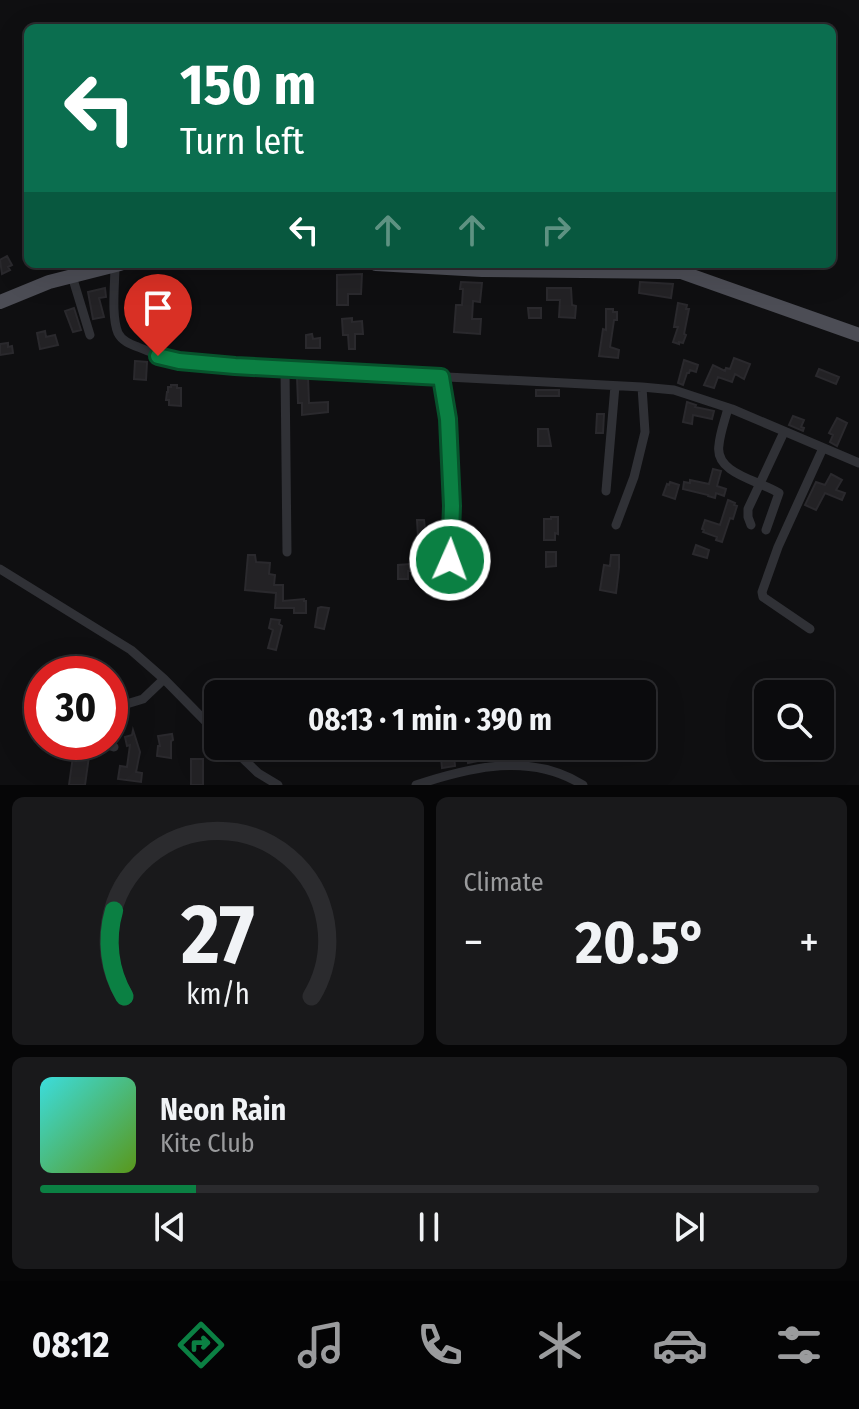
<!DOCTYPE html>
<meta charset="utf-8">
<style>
:root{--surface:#0b0b0d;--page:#19191b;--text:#f1f3f6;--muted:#9a9b9d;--line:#2b2b2e;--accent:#0b8043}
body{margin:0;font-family:"Fira Sans Condensed",sans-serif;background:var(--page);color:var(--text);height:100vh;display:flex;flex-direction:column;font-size:30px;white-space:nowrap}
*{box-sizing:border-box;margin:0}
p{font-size:26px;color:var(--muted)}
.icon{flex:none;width:44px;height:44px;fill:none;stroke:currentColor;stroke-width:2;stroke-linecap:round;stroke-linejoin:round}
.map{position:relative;height:785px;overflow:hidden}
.details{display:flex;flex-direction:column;gap:12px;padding:12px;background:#060607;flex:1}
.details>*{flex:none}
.guide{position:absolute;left:24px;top:24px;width:812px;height:244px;border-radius:12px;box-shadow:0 8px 32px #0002,0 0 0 2px var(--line);background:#0b6e4f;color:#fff;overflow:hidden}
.controls{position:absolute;left:754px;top:680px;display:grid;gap:16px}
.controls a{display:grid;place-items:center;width:80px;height:80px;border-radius:12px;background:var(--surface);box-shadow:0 8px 32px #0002,0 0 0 2px var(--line);font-size:40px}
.speed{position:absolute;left:24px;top:656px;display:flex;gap:16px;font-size:40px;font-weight:700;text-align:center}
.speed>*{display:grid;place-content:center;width:104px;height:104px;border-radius:50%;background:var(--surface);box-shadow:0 8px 32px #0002,0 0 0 2px var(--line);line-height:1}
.speed .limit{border:12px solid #d22;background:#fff;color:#111}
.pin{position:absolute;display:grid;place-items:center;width:68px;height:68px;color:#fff;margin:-82px -34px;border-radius:50% 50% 50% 0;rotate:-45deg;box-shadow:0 0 8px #0007}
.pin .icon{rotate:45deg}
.me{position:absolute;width:88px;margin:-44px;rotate:2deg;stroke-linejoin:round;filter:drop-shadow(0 0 6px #0008)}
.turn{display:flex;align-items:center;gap:28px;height:168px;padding:0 24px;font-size:36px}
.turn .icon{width:104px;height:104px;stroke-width:2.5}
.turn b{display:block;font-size:56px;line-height:68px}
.lanes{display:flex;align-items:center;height:76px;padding:0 24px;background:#0003;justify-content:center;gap:40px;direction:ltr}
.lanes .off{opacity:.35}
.big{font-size:60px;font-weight:700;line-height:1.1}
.details .card{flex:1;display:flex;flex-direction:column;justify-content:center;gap:12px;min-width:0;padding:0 28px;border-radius:12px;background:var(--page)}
.details .dial{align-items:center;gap:0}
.dial svg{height:208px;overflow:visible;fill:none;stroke:var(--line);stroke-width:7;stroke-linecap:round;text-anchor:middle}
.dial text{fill:var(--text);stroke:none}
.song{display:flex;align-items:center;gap:24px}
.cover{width:96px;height:96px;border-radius:12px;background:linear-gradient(135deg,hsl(180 70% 55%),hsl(90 70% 35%))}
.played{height:8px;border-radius:4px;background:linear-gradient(90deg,var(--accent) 20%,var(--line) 20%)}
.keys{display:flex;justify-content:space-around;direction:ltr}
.heat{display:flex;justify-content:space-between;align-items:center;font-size:44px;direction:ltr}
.details .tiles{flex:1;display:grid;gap:12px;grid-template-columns:1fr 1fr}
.card:last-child{grid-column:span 2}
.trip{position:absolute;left:204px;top:680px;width:452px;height:80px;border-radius:12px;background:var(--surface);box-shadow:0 8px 32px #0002,0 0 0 2px var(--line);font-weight:700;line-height:80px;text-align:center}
.tab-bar{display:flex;height:128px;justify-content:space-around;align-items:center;background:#040405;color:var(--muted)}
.tab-bar .icon{width:56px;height:56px}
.tab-bar .selected{color:var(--accent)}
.tab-bar b{font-size:36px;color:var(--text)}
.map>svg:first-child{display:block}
.building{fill:#232225;stroke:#2a292d;stroke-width:2}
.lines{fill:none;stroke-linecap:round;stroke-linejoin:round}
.minor{stroke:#303136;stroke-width:9}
.primary{stroke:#4c4d55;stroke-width:14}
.route-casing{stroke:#07532c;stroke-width:20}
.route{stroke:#0b8043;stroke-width:14}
</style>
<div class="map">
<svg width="859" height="785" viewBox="0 0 859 785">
<rect width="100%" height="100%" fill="#0f0f11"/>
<path class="building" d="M 7,256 L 12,265 L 8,267 L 10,270 L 2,274 L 0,260 Z
M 362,274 L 361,294 L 348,294 L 348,305 L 337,305 L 337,275 Z
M 461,282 L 482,283 L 480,302 L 473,301 L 472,319 L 481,319 L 480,334 L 454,332 L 456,305 L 462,305 L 463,289 L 460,289 Z
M 640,282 L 673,284 L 671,298 L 639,293 Z
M 105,288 L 106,297 L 99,298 L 104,317 L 93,319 L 88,292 Z
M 547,288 L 571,288 L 572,305 L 576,306 L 575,318 L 559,317 L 560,300 L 547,300 Z
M 678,303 L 687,305 L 686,309 L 689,309 L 684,334 L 686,335 L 683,343 L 679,342 L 679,344 L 673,342 L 678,327 L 674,327 Z
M 74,308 L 81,330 L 73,332 L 65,311 Z
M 528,308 L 541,308 L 541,318 L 529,318 Z
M 606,309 L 613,309 L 613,312 L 617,312 L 617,320 L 614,320 L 610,347 L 619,350 L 618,358 L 599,356 L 603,329 L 606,330 Z
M 352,318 L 352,322 L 362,321 L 363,334 L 355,334 L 355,349 L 349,349 L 348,335 L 343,335 L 342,319 Z
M 45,331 L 46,337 L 55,335 L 58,345 L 40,349 L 37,333 Z
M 312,334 L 313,339 L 320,338 L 320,348 L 306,348 L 306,335 Z
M 8,343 L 8,347 L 12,346 L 13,353 L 0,355 L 0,344 Z
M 734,358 L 750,364 L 744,379 L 735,374 L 732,382 L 718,377 L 714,388 L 704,385 L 713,365 L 725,371 L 726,368 L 730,369 Z
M 684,360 L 698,365 L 696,372 L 690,370 L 689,373 L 687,373 L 683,385 L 678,383 Z
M 135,361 L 147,362 L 146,380 L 134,379 Z
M 819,369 L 839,377 L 836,384 L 816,376 Z
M 297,377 L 308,377 L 309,403 L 328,402 L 328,412 L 302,415 L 302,403 L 298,403 Z
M 171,385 L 177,385 L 177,388 L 181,388 L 181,406 L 169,405 L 169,400 L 166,400 L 167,392 L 168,392 L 168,387 L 171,387 Z
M 536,390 L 559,390 L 559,396 L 536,396 Z
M 687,402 L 696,405 L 695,407 L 714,411 L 712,419 L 693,415 L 692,424 L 683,422 Z
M 597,414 L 604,414 L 603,433 L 596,433 Z
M 793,416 L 804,420 L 801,427 L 804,428 L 803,431 L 789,425 Z
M 837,418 L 847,423 L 837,446 L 830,442 L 833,435 L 829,433 Z
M 538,429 L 548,429 L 551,446 L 538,446 Z
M 713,469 L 721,471 L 717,486 L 726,489 L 724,496 L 716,493 L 715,498 L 708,496 L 708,495 L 683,489 L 684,482 L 690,483 L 690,480 L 709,484 Z
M 831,474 L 842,480 L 836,490 L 845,493 L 842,500 L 825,493 L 816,510 L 805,505 L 816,482 L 825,485 Z
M 670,482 L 679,485 L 675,499 L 663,495 L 667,484 L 669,485 Z
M 728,500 L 735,503 L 734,505 L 737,506 L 733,519 L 730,518 L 722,542 L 716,540 L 717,537 L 703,532 L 704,530 L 702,529 L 705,520 L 720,525 Z
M 551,517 L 558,517 L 558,534 L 555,533 L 555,540 L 544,540 L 544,519 L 551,519 Z
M 417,520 L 424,520 L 427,544 L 437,543 L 437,546 L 443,546 L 443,552 L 434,555 L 433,553 L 419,554 Z
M 696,545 L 709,550 L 707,558 L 693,554 Z
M 546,552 L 556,552 L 556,566 L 546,567 Z
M 248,555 L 255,555 L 256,562 L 270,563 L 269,574 L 275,575 L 274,585 L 283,585 L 283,601 L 304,599 L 304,601 L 306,601 L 306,613 L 294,613 L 294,608 L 275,608 L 276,593 L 245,590 Z
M 611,555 L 619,555 L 619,568 L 616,593 L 600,590 L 604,565 L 610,566 Z
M 410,564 L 411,571 L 408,571 L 408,579 L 398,579 L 398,565 Z
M 321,607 L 329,608 L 324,629 L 315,627 L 318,608 Z
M 271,619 L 280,620 L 279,624 L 282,626 L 276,650 L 268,648 L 273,630 L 269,628 Z
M 133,730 L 140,752 L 136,772 L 142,773 L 141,782 L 118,779 L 120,766 L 127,767 L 130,745 L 127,746 L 125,737 L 132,735 Z
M 172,734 L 173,740 L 171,741 L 171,758 L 157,756 L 158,746 L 160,746 L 158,736 Z
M 75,742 L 91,742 L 85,785 L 69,785 Z
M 486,746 L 487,755 L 482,756 L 483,760 L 468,763 L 467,756 L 476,755 L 475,747 Z
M 510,746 L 527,746 L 528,753 L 502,756 L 500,748 Z
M 454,756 L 455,766 L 442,768 L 441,758 Z
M 191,759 L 203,759 L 203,785 L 191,785 Z"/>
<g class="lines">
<path class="minor" d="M 115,265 C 115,284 111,316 118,333 C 122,341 130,344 138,347 C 169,361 201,363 235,366 L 642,387 L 674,390 L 732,409 L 859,463
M 72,276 L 90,335
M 285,369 L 287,552
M 441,377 L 448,419 L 452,506 L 449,587
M 728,408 C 725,420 720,433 719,445 C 714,474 761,481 779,493 L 766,530
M 606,491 L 615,386
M 616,525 L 634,477 L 645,432 L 642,387
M 751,525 L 748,517 L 748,509 L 784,432
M 0,569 L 131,650 L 164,679 L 218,734
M 810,629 L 763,597 L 762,592 L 778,547 L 823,448
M 110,709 L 143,699 L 164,679
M 99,742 L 114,747
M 230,746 L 258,773 L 278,785
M 416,785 C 471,767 530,752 583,785"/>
<path class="primary" d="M 376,264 L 482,270 L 681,272 L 859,335
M 0,302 L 49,282 L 120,264"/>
</g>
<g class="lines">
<defs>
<path id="route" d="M 158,356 L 179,361 L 235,366 L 441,377 L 448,419 L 452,506 L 450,560"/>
</defs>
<use href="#route" class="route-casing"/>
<use href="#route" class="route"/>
</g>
</svg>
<div class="controls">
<a><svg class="icon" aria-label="search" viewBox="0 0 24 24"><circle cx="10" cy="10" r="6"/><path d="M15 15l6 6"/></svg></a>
</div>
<div class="speed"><div class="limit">30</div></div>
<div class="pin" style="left:158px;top:356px;background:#d93025"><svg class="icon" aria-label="arrive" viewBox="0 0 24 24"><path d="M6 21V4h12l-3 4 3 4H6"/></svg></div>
<svg class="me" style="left:450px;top:560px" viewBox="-20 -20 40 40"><circle r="17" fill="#0b8043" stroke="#fff" stroke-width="3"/><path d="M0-11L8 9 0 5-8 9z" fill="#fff"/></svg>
<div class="trip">08:13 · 1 min · 390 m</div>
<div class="guide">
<div class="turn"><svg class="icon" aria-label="left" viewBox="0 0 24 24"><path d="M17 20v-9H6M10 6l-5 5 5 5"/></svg><div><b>150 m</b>Turn left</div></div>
<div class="lanes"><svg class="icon" aria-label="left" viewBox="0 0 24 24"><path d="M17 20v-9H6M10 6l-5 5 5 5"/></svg><svg class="icon off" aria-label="ahead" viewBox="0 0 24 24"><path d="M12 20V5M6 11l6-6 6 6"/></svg><svg class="icon off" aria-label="ahead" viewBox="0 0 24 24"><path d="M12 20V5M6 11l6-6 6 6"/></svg><svg class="icon off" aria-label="right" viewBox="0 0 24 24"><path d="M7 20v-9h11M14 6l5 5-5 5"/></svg></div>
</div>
</div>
<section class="details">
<div class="tiles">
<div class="card dial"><svg viewBox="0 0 100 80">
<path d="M14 69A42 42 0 1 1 86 69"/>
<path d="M14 69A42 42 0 0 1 10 36" stroke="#0b8043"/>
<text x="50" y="56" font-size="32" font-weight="700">27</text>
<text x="50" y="72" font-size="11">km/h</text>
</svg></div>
<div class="card"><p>Climate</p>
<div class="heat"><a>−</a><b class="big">20.5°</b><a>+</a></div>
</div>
<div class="card">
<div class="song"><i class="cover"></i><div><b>Neon Rain</b><p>Kite Club</p></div></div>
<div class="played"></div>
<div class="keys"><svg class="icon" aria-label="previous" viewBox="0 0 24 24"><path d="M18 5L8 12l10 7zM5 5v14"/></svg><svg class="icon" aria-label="pause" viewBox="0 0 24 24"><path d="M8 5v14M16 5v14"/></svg><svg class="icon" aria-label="next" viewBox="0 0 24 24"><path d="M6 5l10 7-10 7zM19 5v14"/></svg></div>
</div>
</div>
</section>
<nav class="tab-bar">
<b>08:12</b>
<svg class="icon selected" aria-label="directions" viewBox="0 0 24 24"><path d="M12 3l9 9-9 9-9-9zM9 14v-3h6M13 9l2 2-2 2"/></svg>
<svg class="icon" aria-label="music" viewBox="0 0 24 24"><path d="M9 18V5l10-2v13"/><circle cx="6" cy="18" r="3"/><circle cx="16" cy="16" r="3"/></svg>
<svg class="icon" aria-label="phone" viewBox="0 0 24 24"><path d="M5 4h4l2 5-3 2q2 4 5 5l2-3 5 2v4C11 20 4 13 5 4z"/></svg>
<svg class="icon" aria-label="climate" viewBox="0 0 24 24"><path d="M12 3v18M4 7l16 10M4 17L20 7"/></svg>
<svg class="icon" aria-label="car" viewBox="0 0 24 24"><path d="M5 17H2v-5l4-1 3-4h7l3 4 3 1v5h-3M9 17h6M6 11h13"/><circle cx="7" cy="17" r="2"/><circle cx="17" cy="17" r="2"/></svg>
<svg class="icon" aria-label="filters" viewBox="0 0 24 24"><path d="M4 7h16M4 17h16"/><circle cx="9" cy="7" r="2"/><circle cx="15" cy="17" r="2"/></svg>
</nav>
